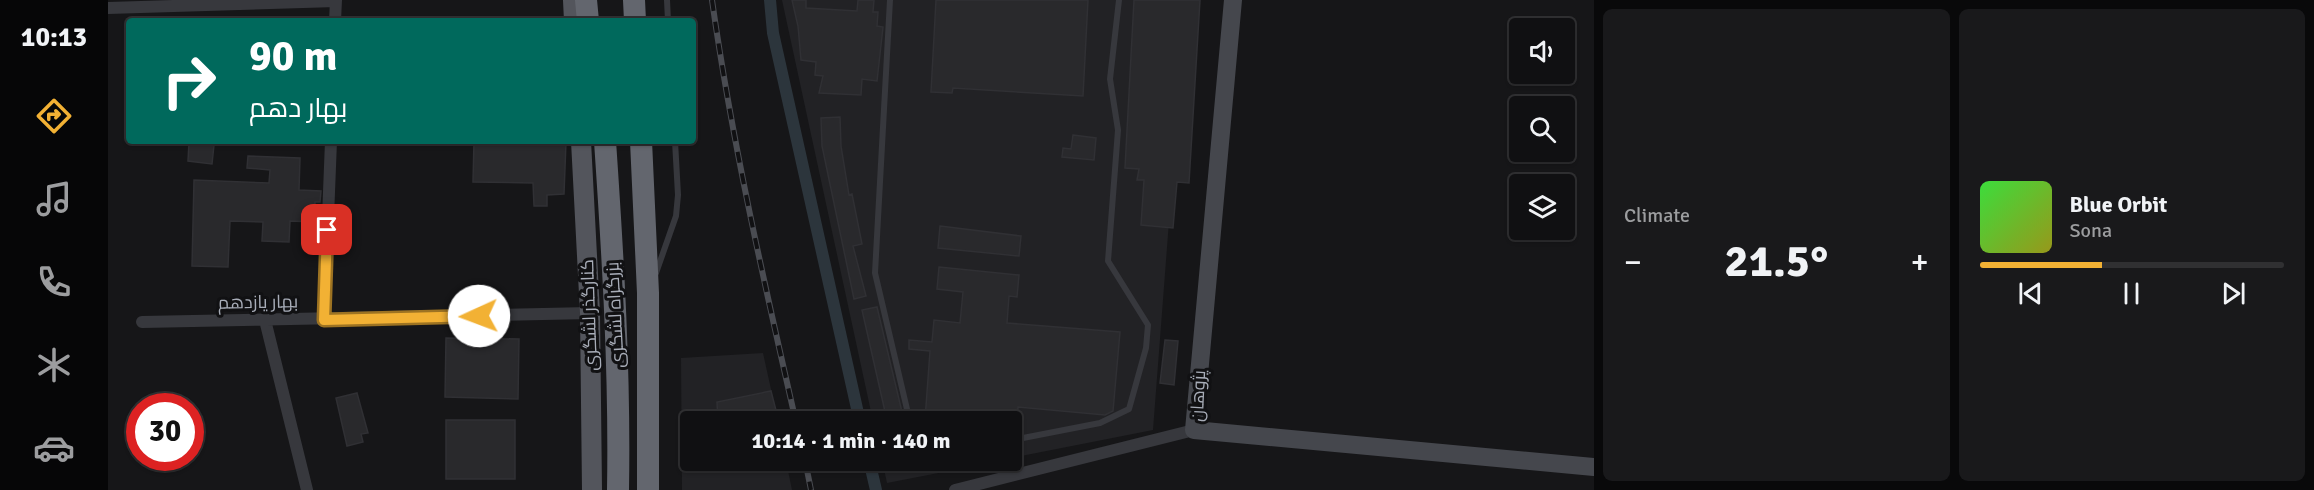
<!DOCTYPE html>
<meta charset="utf-8">
<style>
:root{--surface:#101012;--page:#19191b;--text:#f1f3f6;--muted:#9c9d9f;--line:#303032;--accent:#f2b134}
body{margin:0;font-family:Signika,Cairo,sans-serif;background:var(--page);color:var(--text);height:100vh;display:flex;flex-direction:column;font-size:22px;white-space:nowrap}
*{box-sizing:border-box;margin:0}
p{font-size:20px;color:var(--muted)}
.icon{flex:none;width:33px;height:33px;fill:none;stroke:currentColor;stroke-width:2;stroke-linecap:round;stroke-linejoin:round}
.map{position:relative;flex:1;overflow:hidden}
.panel{display:flex;flex-direction:column;gap:9px;padding:9px;background:#09090a;width:720px}
.panel>*{flex:none}
.top-card{position:absolute;left:18px;top:18px;width:570px;height:126px;border-radius:6px;box-shadow:0 2px 4px #0004,0 0 0 2px var(--line);background:#00695c;color:#fff;overflow:hidden}
.tools{position:absolute;left:1401px;top:18px;display:grid;gap:12px}
.tools a{display:grid;place-items:center;width:66px;height:66px;border-radius:6px;background:var(--surface);box-shadow:0 2px 4px #0004,0 0 0 2px var(--line);font-size:30px}
.speed{position:absolute;left:18px;top:393px;display:flex;gap:12px;font-size:30px;font-weight:700;text-align:center}
.speed>*{display:grid;place-content:center;width:78px;height:78px;border-radius:50%;background:var(--surface);box-shadow:0 2px 4px #0004,0 0 0 2px var(--line);line-height:1}
.speed .limit{border:9px solid #d22;background:#fff;color:#111}
.pin{position:absolute;display:grid;place-items:center;width:51px;height:51px;color:#fff;margin:-26px;border-radius:12px;box-shadow:0 3px 9px #0006}
.me{position:absolute;width:66px;margin:-33px;rotate:268deg;stroke-linejoin:round;filter:drop-shadow(0 0 4px #0008)}
.turn{display:flex;align-items:center;gap:21px;height:126px;padding:0 24px;font-size:27px}
.turn .icon{width:78px;height:78px;stroke-width:2.5}
.turn b{display:block;font-size:42px;line-height:51px}
.big{font-size:45px;font-weight:700;line-height:1.1}
.panel .tile{flex:1;display:flex;flex-direction:column;justify-content:center;gap:9px;min-width:0;padding:0 21px;border-radius:9px;background:var(--page)}
.song{display:flex;align-items:center;gap:18px}
.cover{width:72px;height:72px;border-radius:9px;background:linear-gradient(135deg,hsl(120 70% 55%),hsl(60 70% 35%))}
.played{height:6px;border-radius:3px;background:linear-gradient(90deg,var(--accent) 40%,var(--line) 40%)}
.keys{display:flex;justify-content:space-around;direction:ltr}
.heat{display:flex;justify-content:space-between;align-items:center;font-size:33px;direction:ltr}
.panel .tiles{flex:1;display:grid;gap:9px;grid-template-columns:repeat(2,1fr)}
.trip{position:absolute;left:572px;top:411px;width:342px;height:60px;border-radius:6px;background:var(--surface);box-shadow:0 2px 4px #0004,0 0 0 2px var(--line);font-weight:700;line-height:60px;text-align:center}
main{display:flex;flex:1;min-height:0}
.tab-bar{display:flex;flex-direction:column;width:108px;justify-content:space-around;align-items:center;background:#060607;color:var(--muted)}
.tab-bar .icon{width:42px;height:42px}
.tab-bar .current{color:var(--accent)}
.tab-bar b{font-size:27px;color:var(--text)}
.map>svg:first-child{display:block}
.built{fill:#222225}
.lines{fill:none;stroke-linecap:round;stroke-linejoin:round}
.canal{stroke:#2c353c;stroke-width:12}
.building{fill:#29292c;stroke:#303034;stroke-width:1.5}
.lane{stroke:#37383d;stroke-width:6}
.street{stroke:#37383d;stroke-width:12}
.secondary{stroke:#45474d;stroke-width:18}
.primary{stroke:#53555c;stroke-width:20}
.highway{stroke:#63666e;stroke-width:22}
.rail-casing{stroke:#4a4c52;stroke-width:6}
.rail{stroke:#111113;stroke-width:4;stroke-dasharray:11;stroke-linecap:butt}
.route-casing{stroke:#9d7322;stroke-width:15}
.route{stroke:#f2b134;stroke-width:10}
.labels{text-anchor:middle;stroke-width:6;stroke-linejoin:round;paint-order:stroke}
.street-label{font-size:18px;fill:#a8adb8;stroke:#111113}
</style>
<main>
<nav class="tab-bar">
<b>10:13</b>
<svg class="icon current" aria-label="directions" viewBox="0 0 24 24"><path d="M12 3l9 9-9 9-9-9zM9 14v-3h6M13 9l2 2-2 2"/></svg>
<svg class="icon" aria-label="music" viewBox="0 0 24 24"><path d="M9 18V5l10-2v13"/><circle cx="6" cy="18" r="3"/><circle cx="16" cy="16" r="3"/></svg>
<svg class="icon" aria-label="phone" viewBox="0 0 24 24"><path d="M5 4h4l2 5-3 2q2 4 5 5l2-3 5 2v4C11 20 4 13 5 4z"/></svg>
<svg class="icon" aria-label="climate" viewBox="0 0 24 24"><path d="M12 3v18M4 7l16 10M4 17L20 7"/></svg>
<svg class="icon" aria-label="car" viewBox="0 0 24 24"><path d="M5 17H2v-5l4-1 3-4h7l3 4 3 1v5h-3M9 17h6M6 11h13"/><circle cx="7" cy="17" r="2"/><circle cx="17" cy="17" r="2"/></svg>
</nav>
<div class="map">
<svg width="1486" height="490" viewBox="0 0 1486 490">
<rect width="100%" height="100%" fill="#161618"/>
<path class="built" d="M 674,0 L 1078,0 L 1045,430 L 903,458 L 903,422 L 765,421 Z
M 655,353 L 670,421 L 582,422 L 582,460 L 678,461 L 684,490 L 574,490 L 573,358 Z
M 774,460 L 892,460 L 892,461 L 779,483 Z"/>
<g class="lines">
<path class="canal" d="M 662,0 L 665,33 L 752,422
M 761,460 L 768,490"/>
</g>
<path class="building" d="M 684,0 L 698,0 L 698,8 L 749,11 L 750,0 L 766,0 L 765,12 L 770,12 L 769,26 L 775,27 L 769,81 L 754,79 L 753,95 L 711,93 L 715,76 L 707,75 L 708,62 L 693,60 L 690,26 Z
M 828,0 L 980,0 L 975,96 L 845,88 L 844,93 L 823,92 Z
M 1026,0 L 1092,0 L 1081,183 L 1069,182 L 1065,228 L 1033,225 L 1036,180 L 1029,180 L 1031,169 L 1017,168 Z
M 732,117 L 733,146 L 741,195 L 744,194 L 754,244 L 745,246 L 758,296 L 746,299 L 714,146 L 713,118 Z
M 965,135 L 988,138 L 986,160 L 954,157 L 955,148 L 963,149 Z
M 366,141 L 458,142 L 456,194 L 439,195 L 439,206 L 426,206 L 425,183 L 365,182 Z
M 81,142 L 106,145 L 104,164 L 80,161 Z
M 140,156 L 192,158 L 191,190 L 213,191 L 212,202 L 207,202 L 207,222 L 182,221 L 181,242 L 154,241 L 155,222 L 122,221 L 120,267 L 84,266 L 86,180 L 161,183 L 162,170 L 139,168 Z
M 832,226 L 913,236 L 911,256 L 830,248 Z
M 831,267 L 911,275 L 909,297 L 901,296 L 899,323 L 1012,332 L 1005,411 L 997,415 L 910,407 L 909,422 L 817,420 L 822,351 L 801,349 L 801,340 L 824,342 L 826,320 L 852,323 L 855,292 L 829,289 Z
M 769,307 L 794,412 L 778,416 L 754,310 Z
M 338,338 L 411,339 L 410,399 L 337,397 Z
M 1057,340 L 1070,341 L 1066,385 L 1052,383 Z
M 663,391 L 671,422 L 610,421 L 609,402 Z
M 249,393 L 260,433 L 253,434 L 255,442 L 239,446 L 228,398 Z
M 338,420 L 407,420 L 407,479 L 338,479 Z"/>
<g class="lines">
<path class="lane" d="M 559,0 L 560,21
M 782,0 L 767,273 L 802,422
M 548,273 L 568,216 L 570,195 L 567,141
M 903,437 L 915,438 L 992,423 L 1021,409 L 1038,348 L 1040,325 L 1000,261 L 1010,130 L 1002,79 L 1011,0"/>
<path class="street" d="M 0,8 L 228,1
M 227,21 L 228,0
M 157,320 L 199,490
M 216,320 L 223,141
M 34,322 L 482,313
M 847,490 L 1086,430"/>
<path class="secondary" d="M 1125,0 L 1086,430 L 1486,467"/>
<path class="primary" d="M 465,0 L 466,21
M 473,141 L 482,313 L 484,490"/>
<path class="highway" d="M 478,0 L 480,21
M 526,0 L 527,21
M 497,141 C 505,258 512,373 510,490
M 533,141 L 540,293 L 540,490"/>
<defs>
<path id="rail" d="M 604,0 C 624,142 656,282 688,422
M 697,460 L 703,490"/>
</defs>
<use href="#rail" class="rail-casing"/>
<use href="#rail" class="rail"/>
</g>
<g class="lines">
<defs>
<path id="route" d="M 219,230 L 216,320 L 371,316"/>
</defs>
<use href="#route" class="route-casing"/>
<use href="#route" class="route"/>
</g>
<g class="labels">
<g class="street-label">
<text transform="translate(150 302) rotate(-1)" y="6">بهار یازدهم</text>
<text transform="translate(481 315) rotate(-92)" y="6">کنارگذر لشگری</text>
<text transform="translate(507 315) rotate(-93)" y="6">بزرگراه لشگری</text>
<text transform="translate(1090 396) rotate(-87)" y="6">پژوهان</text>
</g>
</g>
</svg>
<div class="tools">
<a><svg class="icon" aria-label="sound" viewBox="0 0 24 24"><path d="M4 9h4l5-4v14l-5-4H4zM17 9q2 3 0 6"/></svg></a>
<a><svg class="icon" aria-label="search" viewBox="0 0 24 24"><circle cx="10" cy="10" r="6"/><path d="M15 15l6 6"/></svg></a>
<a><svg class="icon" aria-label="layers" viewBox="0 0 24 24"><path d="M12 4l9 5-9 5-9-5zM3 14l9 5 9-5"/></svg></a>
</div>
<div class="speed"><div class="limit">30</div></div>
<div class="pin" style="left:219px;top:230px;background:#d93025"><svg class="icon" aria-label="arrive" viewBox="0 0 24 24"><path d="M6 21V4h12l-3 4 3 4H6"/></svg></div>
<svg class="me" style="left:371px;top:316px" viewBox="-20 -20 40 40"><circle r="19" fill="#fff"/><path d="M0-13L10 11 0 6-10 11z" fill="#f2b134"/></svg>
<div class="trip">10:14 · 1 min · 140 m</div>
<div class="top-card">
<div class="turn"><svg class="icon" aria-label="right" viewBox="0 0 24 24"><path d="M7 20v-9h11M14 6l5 5-5 5"/></svg><div><b>90 m</b>بهار دهم</div></div>
</div>
</div>
<section class="panel">
<div class="tiles">
<div class="tile"><p>Climate</p>
<div class="heat"><a>−</a><b class="big">21.5°</b><a>+</a></div>
</div>
<div class="tile">
<div class="song"><i class="cover"></i><div><b>Blue Orbit</b><p>Sona</p></div></div>
<div class="played"></div>
<div class="keys"><svg class="icon" aria-label="previous" viewBox="0 0 24 24"><path d="M18 5L8 12l10 7zM5 5v14"/></svg><svg class="icon" aria-label="pause" viewBox="0 0 24 24"><path d="M8 5v14M16 5v14"/></svg><svg class="icon" aria-label="next" viewBox="0 0 24 24"><path d="M6 5l10 7-10 7zM19 5v14"/></svg></div>
</div>
</div>
</section>
</main>
